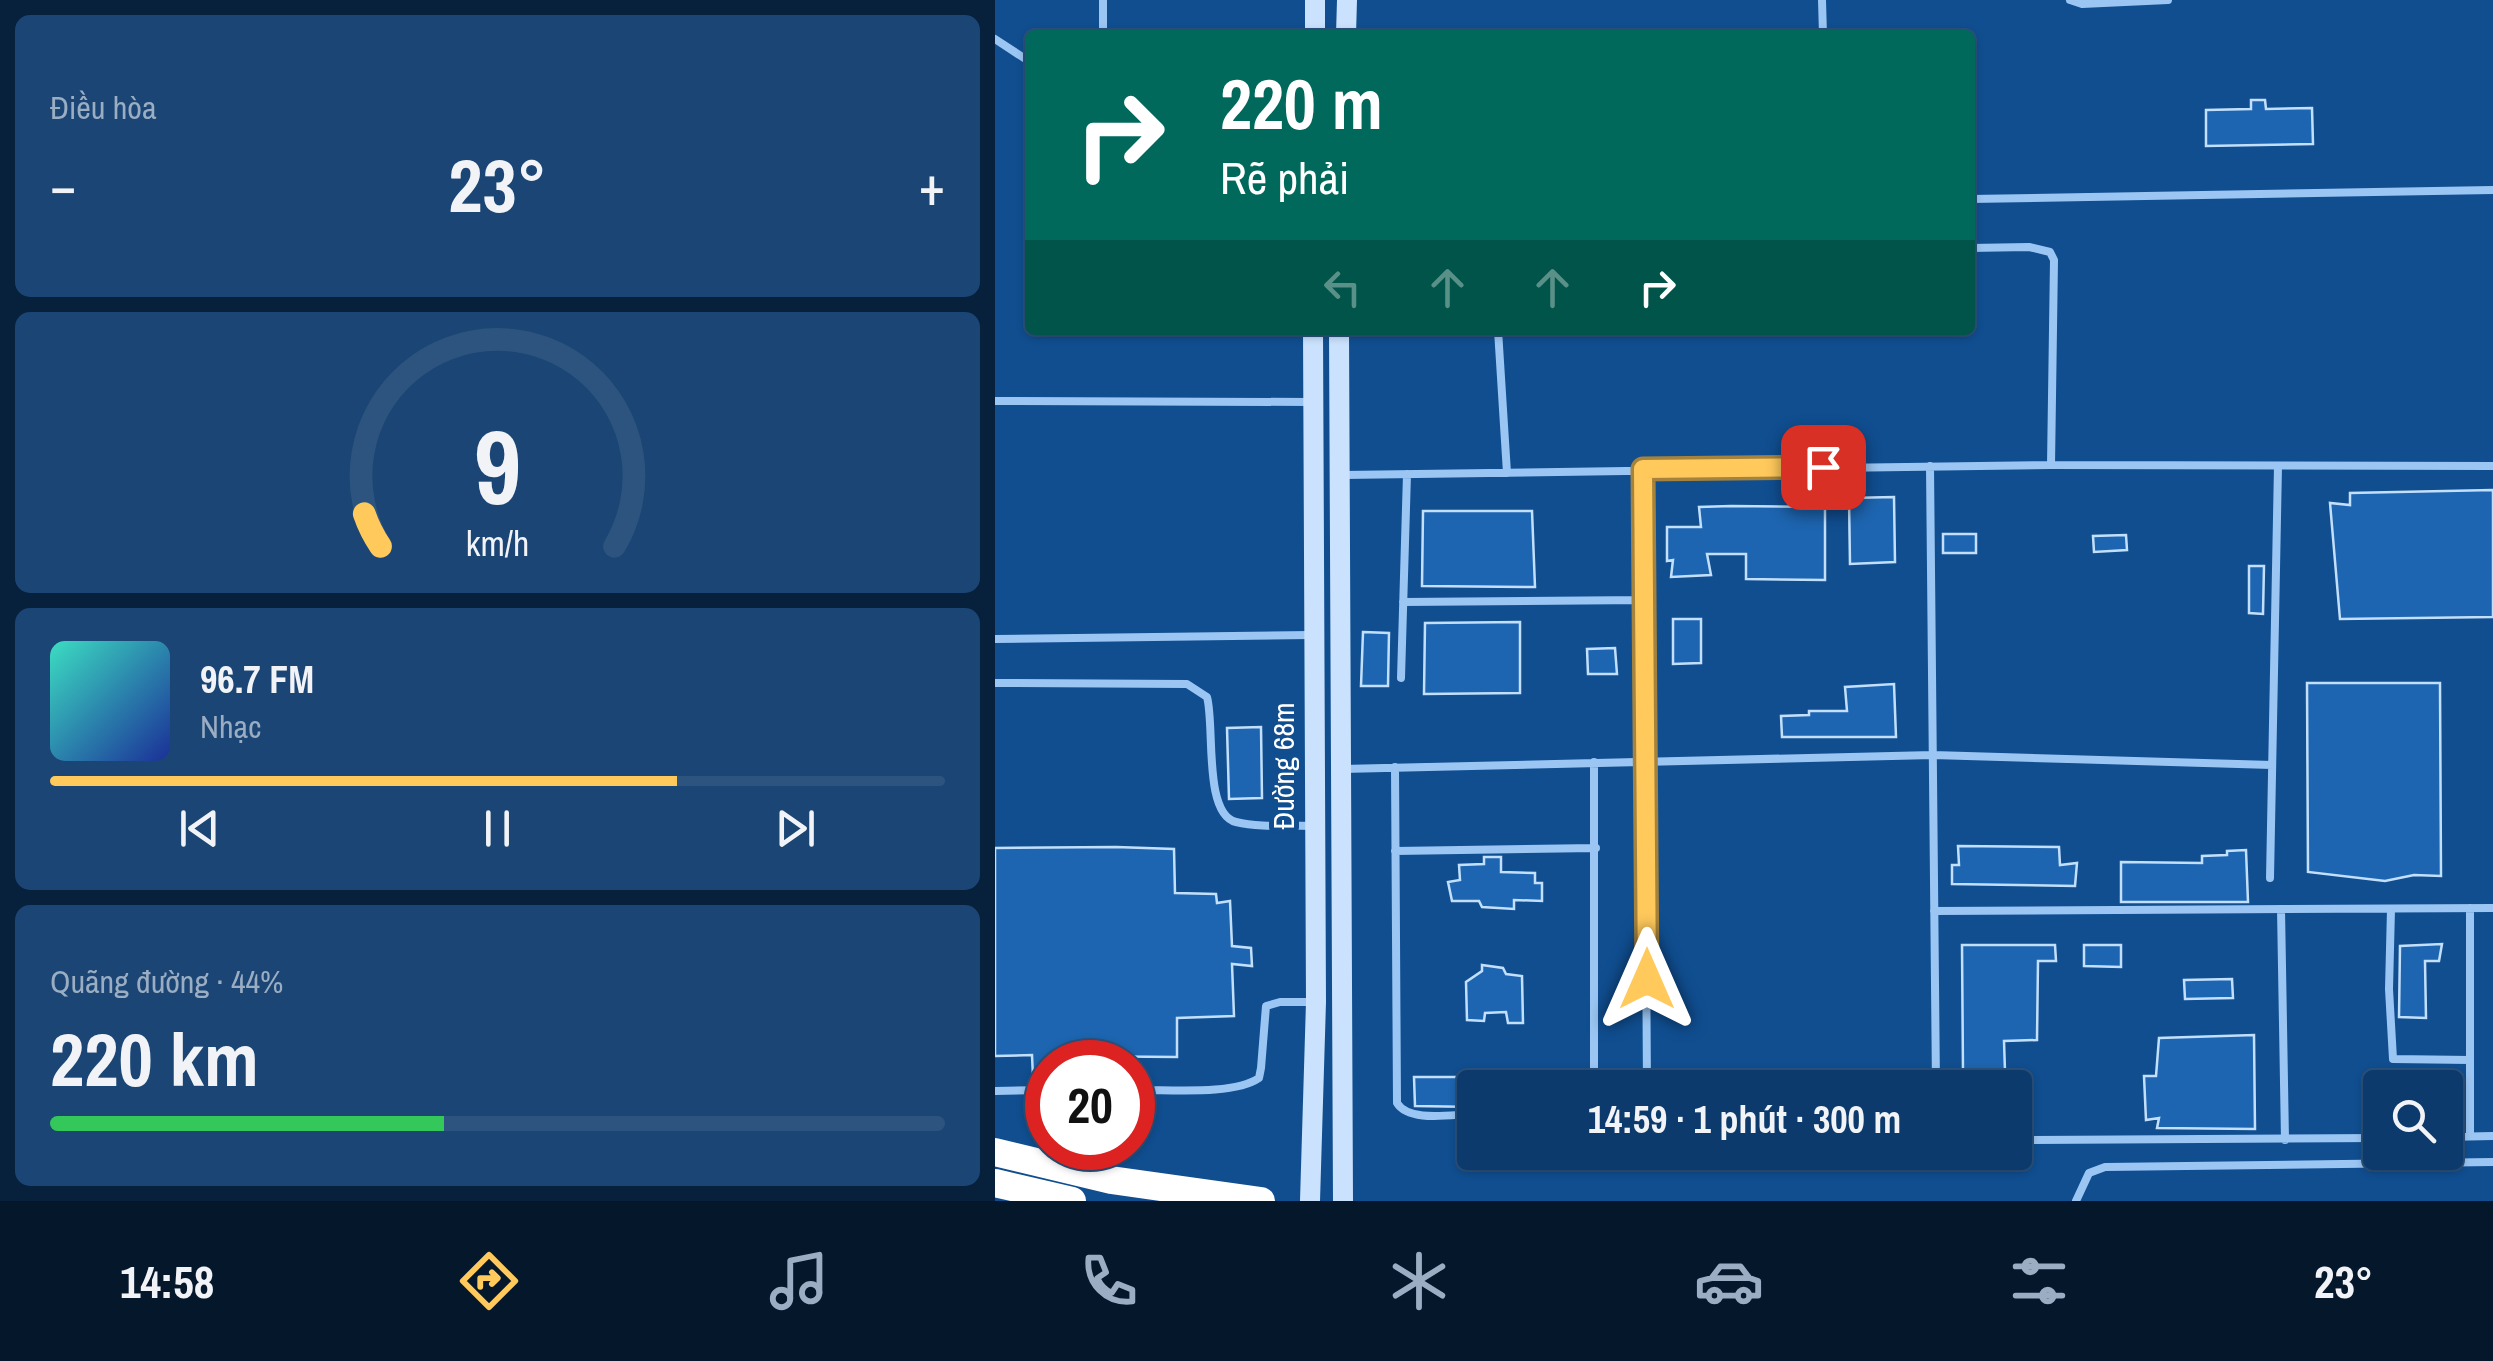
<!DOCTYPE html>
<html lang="vi">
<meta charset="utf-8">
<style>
:root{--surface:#0c3a6c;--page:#1a4574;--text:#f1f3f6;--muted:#9aadc2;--line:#2c547f;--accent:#ffc95c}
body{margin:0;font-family:"Archivo Narrow",sans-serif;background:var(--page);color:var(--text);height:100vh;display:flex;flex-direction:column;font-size:38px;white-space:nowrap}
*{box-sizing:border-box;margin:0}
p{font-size:32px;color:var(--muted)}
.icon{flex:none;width:55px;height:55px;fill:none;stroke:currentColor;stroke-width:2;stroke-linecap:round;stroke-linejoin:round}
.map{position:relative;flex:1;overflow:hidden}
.side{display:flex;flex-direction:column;gap:15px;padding:15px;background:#07203b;width:995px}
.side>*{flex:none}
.hud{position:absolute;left:30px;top:30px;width:950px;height:305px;border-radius:10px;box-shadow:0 2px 8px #0004,0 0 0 2px var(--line);background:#00695c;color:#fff;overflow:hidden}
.fabs{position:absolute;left:1368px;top:1070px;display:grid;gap:20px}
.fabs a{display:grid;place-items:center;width:100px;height:100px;border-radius:10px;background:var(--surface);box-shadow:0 2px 8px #0004,0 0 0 2px var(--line);font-size:50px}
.speed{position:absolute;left:30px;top:1040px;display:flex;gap:20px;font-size:50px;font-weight:700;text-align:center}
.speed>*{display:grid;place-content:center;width:130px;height:130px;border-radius:50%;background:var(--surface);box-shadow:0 2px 8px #0004,0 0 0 2px var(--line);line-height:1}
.speed .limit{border:15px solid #d22;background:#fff;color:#111}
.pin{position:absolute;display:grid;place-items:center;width:85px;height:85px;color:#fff;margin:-42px;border-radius:20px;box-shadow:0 5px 15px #0006}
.me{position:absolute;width:110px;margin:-55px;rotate:0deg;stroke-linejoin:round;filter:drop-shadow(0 0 8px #0008)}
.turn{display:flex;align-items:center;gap:35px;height:210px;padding:0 30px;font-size:45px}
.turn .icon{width:130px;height:130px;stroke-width:2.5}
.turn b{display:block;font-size:70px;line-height:85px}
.lanes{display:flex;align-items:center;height:95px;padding:0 30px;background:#0003;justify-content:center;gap:50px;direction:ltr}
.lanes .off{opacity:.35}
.big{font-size:75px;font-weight:800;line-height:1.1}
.side .widget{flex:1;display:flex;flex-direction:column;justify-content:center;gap:15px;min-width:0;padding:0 35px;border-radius:15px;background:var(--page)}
.side .dial{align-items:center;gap:0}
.dial svg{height:260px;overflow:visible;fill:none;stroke:var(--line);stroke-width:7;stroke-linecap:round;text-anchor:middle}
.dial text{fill:var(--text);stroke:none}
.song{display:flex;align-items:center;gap:30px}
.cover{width:120px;height:120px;border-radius:15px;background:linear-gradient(135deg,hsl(170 70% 55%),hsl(230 70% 35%))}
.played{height:10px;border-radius:5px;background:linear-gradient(90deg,var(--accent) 70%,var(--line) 70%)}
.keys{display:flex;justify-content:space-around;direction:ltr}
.heat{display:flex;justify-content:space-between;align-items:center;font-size:55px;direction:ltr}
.charge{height:15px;border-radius:8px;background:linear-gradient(90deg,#34c759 44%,var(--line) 0)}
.trip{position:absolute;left:462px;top:1070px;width:575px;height:100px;border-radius:10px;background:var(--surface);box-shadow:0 2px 8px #0004,0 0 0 2px var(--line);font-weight:800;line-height:100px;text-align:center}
.tab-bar{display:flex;height:160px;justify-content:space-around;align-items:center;background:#05172b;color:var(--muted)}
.tab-bar .icon{width:70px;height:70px}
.tab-bar .current{color:var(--accent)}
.tab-bar b{font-size:45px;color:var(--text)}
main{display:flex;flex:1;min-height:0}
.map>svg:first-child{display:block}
.building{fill:#1d65b0;stroke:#c2e0fd;stroke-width:2.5}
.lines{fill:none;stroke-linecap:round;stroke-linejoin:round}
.lane{stroke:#9bc6f3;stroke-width:8}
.secondary{stroke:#cae2fd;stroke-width:20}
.highway{stroke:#fff;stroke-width:28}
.route-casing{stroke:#a6833c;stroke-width:25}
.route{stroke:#ffc95c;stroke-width:18}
.labels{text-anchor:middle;stroke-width:10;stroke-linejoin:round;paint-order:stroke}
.street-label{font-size:30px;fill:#fff;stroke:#104e90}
</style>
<main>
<section class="side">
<div class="widget"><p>Điều hòa</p>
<div class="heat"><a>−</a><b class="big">23°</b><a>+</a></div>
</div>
<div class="widget dial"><svg viewBox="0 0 100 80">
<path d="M14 69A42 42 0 1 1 86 69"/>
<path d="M14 69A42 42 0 0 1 9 59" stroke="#ffc95c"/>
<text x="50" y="56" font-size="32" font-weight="700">9</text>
<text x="50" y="72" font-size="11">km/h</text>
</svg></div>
<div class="widget">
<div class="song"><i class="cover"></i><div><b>96.7 FM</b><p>Nhạc</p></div></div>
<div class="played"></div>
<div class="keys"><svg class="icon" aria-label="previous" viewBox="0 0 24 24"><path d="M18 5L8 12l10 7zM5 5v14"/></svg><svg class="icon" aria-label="pause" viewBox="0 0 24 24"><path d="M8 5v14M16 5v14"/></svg><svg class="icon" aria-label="next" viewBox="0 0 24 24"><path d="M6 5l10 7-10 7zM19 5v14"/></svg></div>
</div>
<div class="widget"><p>Quãng đường · 44%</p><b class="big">220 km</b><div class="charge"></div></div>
</section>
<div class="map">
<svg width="1498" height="1201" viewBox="0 0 1498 1201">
<rect width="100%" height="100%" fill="#104e90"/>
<path class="building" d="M 1256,100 L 1270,100 L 1271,109 L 1317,108 L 1318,144 L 1211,146 L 1211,110 L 1256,109 Z
M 1498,490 L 1498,617 L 1345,619 L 1335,503 L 1355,505 L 1355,493 Z
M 899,497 L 900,562 L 855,564 L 854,498 Z
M 736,506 L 830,507 L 830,580 L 751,579 L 751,554 L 712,554 L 716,575 L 676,577 L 678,560 L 672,561 L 672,527 L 706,527 L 704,507 Z
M 428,511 L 537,511 L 540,587 L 427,586 Z
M 948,534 L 981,534 L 981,553 L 948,553 Z
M 1131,535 L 1132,550 L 1099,552 L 1098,536 Z
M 1254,566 L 1269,566 L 1268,614 L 1254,613 Z
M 678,619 L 706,619 L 706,663 L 678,664 Z
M 525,622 L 525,693 L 429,694 L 430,623 Z
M 368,632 L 394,633 L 393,686 L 366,686 Z
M 620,648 L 622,674 L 593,674 L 592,649 Z
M 1312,683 L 1445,683 L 1446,876 L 1419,875 L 1390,881 L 1313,872 Z
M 899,684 L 901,737 L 787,737 L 786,716 L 814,715 L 814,711 L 852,711 L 850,687 Z
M 266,727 L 267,798 L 234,799 L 232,728 Z
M 963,846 L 1064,847 L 1065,865 L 1082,863 L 1080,886 L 957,884 L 957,865 L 964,865 Z
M 121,847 L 179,849 L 180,893 L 221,894 L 222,903 L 235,901 L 237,946 L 256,948 L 257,966 L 237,964 L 239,1016 L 182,1018 L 182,1057 L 65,1056 L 65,1062 L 52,1062 L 52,1077 L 38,1077 L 37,1055 L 0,1056 L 0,848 Z
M 1251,850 L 1253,902 L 1126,902 L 1126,862 L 1207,863 L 1207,856 L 1232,855 L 1232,851 Z
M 489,857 L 506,857 L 506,872 L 540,873 L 540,883 L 547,883 L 547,901 L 519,900 L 519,909 L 487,907 L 484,901 L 457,901 L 453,882 L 465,880 L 464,865 L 489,864 Z
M 1447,944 L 1444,961 L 1430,961 L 1431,1018 L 1404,1017 L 1405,946 Z
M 967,945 L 1060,945 L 1061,961 L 1043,961 L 1042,1040 L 1009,1041 L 1010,1071 L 968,1073 Z
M 1089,945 L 1126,945 L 1126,967 L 1089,966 Z
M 487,965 L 508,968 L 511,974 L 527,976 L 528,1023 L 513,1023 L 511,1012 L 490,1013 L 489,1021 L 472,1020 L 471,982 L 487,971 Z
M 1237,979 L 1238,998 L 1190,999 L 1189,980 Z
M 1259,1035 L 1260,1129 L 1162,1128 L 1164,1118 L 1151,1120 L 1149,1076 L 1161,1076 L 1164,1038 Z
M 419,1077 L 480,1077 L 480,1107 L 420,1106 Z"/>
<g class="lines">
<path class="lane" d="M 108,0 L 108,35
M 827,0 L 828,35
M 1075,0 L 1087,4 L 1173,0
M 0,39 L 35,62
M 975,199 L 1498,190
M 975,248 L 1034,247 L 1055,252 L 1059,260 L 1056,465
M 503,330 L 512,473
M 0,401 L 315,402
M 935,466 L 941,1088
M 648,469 L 652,1088
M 348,475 L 1056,465 L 1498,466
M 408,602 L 649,600
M 0,639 L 315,635
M 406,678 L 412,474
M 0,683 L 192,684 L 212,697 C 220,725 208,814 241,822 C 265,828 295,825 320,826
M 400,767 L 402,1103 C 414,1123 458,1114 480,1114
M 347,769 L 938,755 L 1277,765
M 400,851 L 601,848
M 1275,878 L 1283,466
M 1475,908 L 1475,1136
M 1286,909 L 1290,1140
M 1396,909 L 1394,989 L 1398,1059 L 1475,1060
M 939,911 L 1498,908
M 599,1088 L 599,762
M 138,1090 C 171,1089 238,1096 264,1078 L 266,1068 L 271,1006 L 285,1002 L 319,1002
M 0,1091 L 52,1090
M 1450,1137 L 1498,1136
M 1020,1140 L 1385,1138
M 1081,1201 L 1094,1173 L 1110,1167 L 1498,1162"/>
<path class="secondary" d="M 320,35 L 320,0
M 351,35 L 352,0
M 344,330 L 348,1201
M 315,1201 L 321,1002 L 318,330"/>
<path class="highway" d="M 0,1152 L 116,1180 L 266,1201
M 0,1183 L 77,1201"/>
</g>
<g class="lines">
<defs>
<path id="route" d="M 652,979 L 648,469 L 828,467"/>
</defs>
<use href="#route" class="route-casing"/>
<use href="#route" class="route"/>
</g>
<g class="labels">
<g class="street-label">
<text transform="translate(289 766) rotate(-90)" y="10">Đường 68m</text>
</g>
</g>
</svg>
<div class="fabs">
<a><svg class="icon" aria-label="search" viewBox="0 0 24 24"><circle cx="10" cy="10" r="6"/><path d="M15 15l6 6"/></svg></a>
</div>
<div class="speed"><div class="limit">20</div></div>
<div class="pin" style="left:828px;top:467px;background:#d93025"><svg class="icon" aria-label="arrive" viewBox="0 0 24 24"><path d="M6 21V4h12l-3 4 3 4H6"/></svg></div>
<svg class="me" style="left:652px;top:979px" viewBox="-20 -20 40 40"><path d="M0-17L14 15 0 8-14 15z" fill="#ffc95c" stroke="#fff" stroke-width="4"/></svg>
<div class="trip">14:59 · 1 phút · 300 m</div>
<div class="hud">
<div class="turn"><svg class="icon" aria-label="right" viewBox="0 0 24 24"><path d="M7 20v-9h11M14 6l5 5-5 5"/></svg><div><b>220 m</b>Rẽ phải</div></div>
<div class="lanes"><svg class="icon off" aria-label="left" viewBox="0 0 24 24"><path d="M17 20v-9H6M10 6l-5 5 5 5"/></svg><svg class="icon off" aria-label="ahead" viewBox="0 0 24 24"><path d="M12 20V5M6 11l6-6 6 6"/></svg><svg class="icon off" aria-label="ahead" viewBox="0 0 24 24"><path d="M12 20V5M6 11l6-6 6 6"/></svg><svg class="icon" aria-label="right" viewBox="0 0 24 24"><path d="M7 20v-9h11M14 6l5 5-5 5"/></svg></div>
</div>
</div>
</main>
<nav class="tab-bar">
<b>14:58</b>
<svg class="icon current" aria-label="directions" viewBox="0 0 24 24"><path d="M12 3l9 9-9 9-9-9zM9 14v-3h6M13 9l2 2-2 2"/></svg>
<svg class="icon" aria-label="music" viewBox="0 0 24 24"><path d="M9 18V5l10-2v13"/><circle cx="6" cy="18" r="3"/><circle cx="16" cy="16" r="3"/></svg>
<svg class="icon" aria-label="phone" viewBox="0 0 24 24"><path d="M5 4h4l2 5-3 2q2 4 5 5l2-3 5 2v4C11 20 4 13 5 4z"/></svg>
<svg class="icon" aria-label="climate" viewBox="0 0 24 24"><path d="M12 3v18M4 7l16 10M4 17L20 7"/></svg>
<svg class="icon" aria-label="car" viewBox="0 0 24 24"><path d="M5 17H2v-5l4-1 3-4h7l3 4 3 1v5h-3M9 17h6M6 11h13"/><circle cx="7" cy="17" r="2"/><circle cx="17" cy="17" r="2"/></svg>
<svg class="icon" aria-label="filters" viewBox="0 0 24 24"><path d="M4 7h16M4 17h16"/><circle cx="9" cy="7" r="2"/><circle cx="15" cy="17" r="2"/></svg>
<b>23°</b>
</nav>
